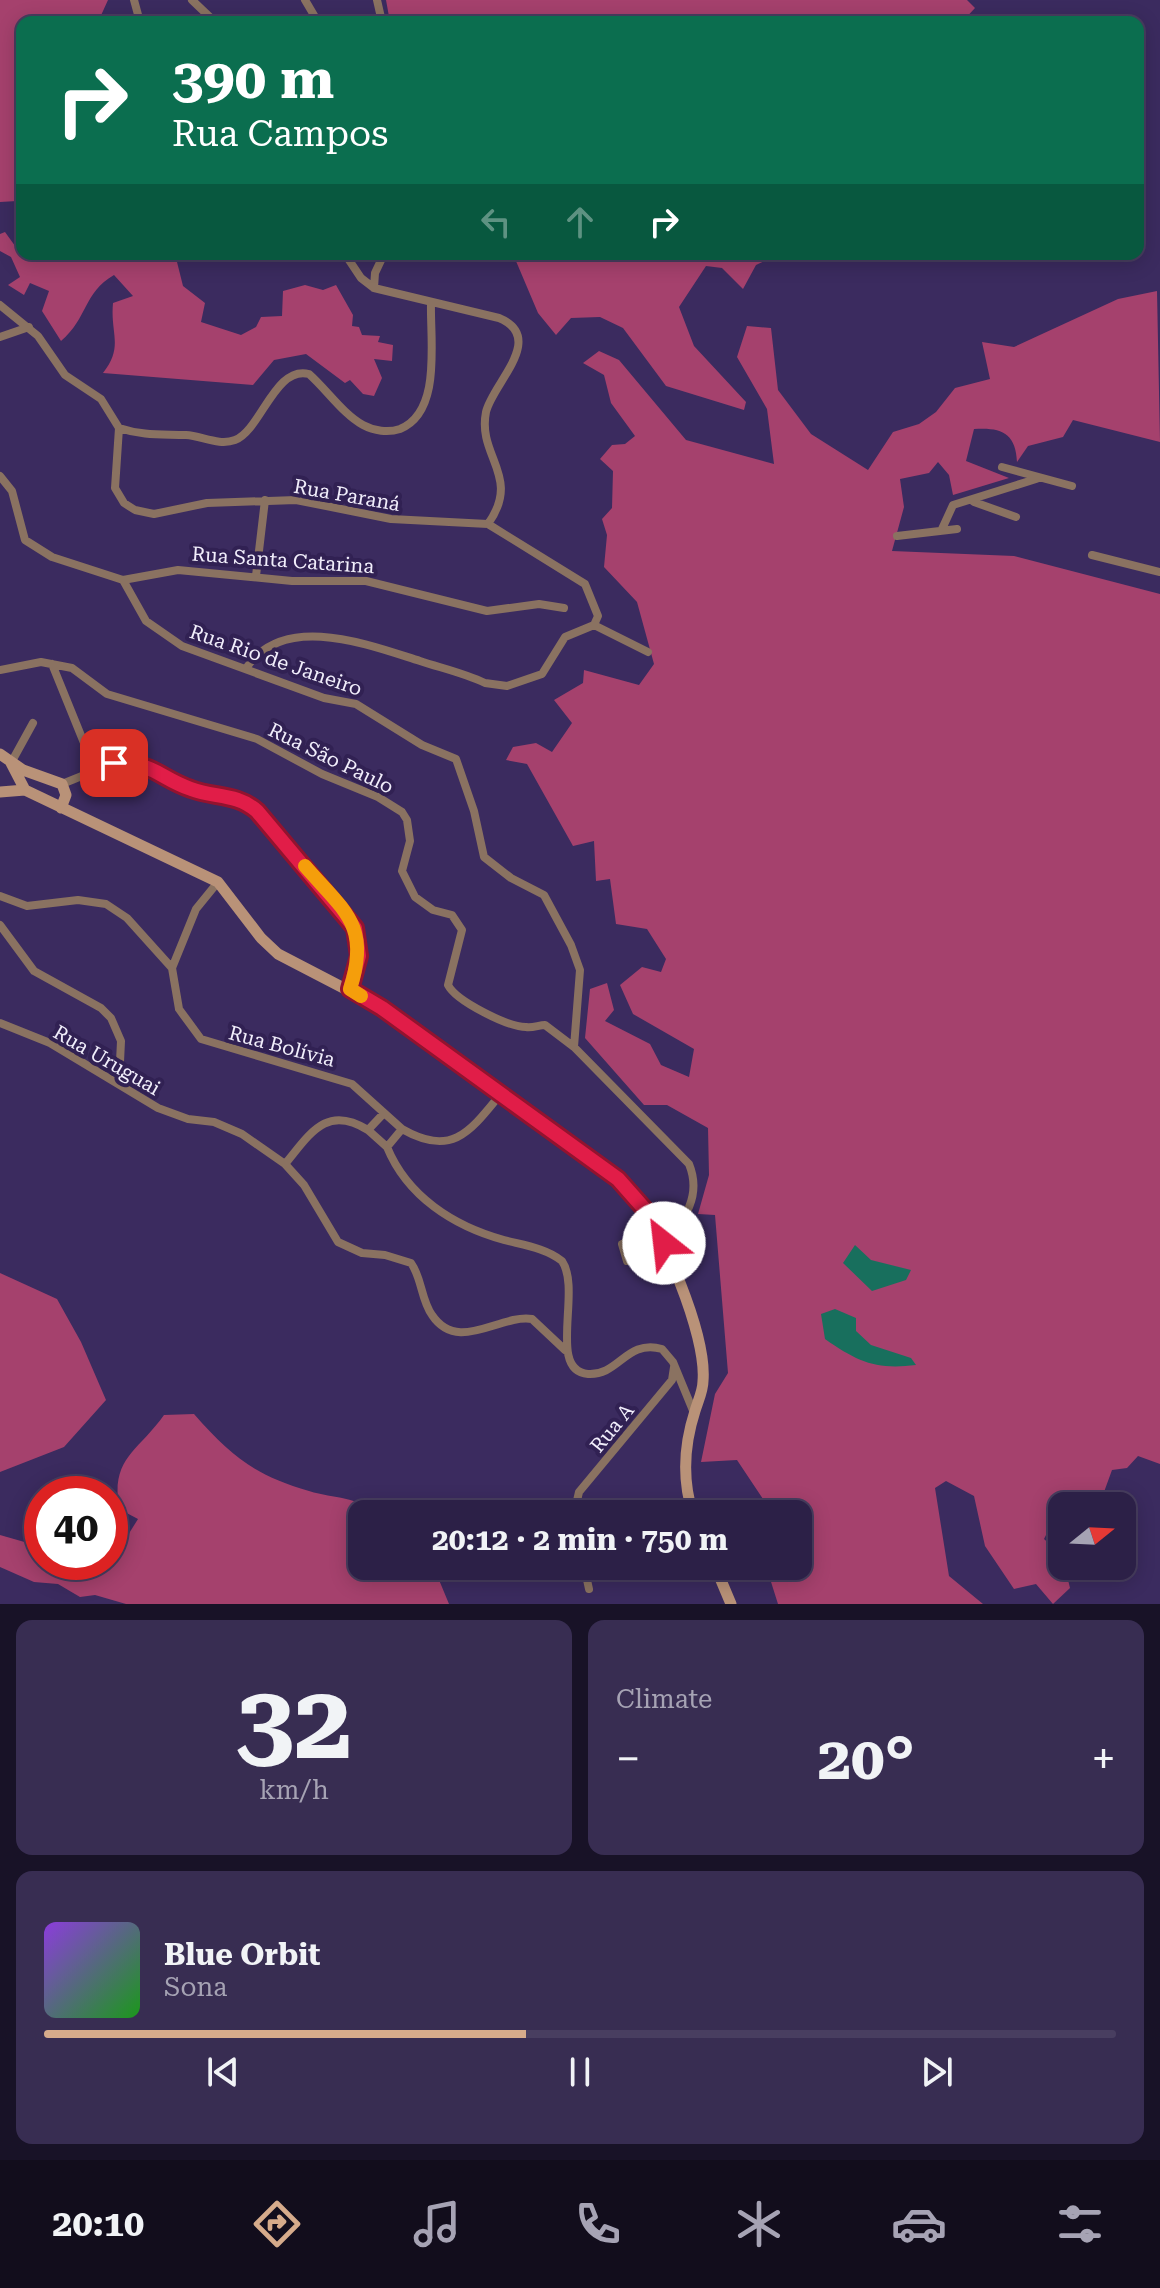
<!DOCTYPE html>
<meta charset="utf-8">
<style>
:root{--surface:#2c2047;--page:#382d52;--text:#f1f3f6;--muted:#a6a3b4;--line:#483e60;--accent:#d6ab8b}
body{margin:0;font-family:"Roboto Serif",serif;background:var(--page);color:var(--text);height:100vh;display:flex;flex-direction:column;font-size:30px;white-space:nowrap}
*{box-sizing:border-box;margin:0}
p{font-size:26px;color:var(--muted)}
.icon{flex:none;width:44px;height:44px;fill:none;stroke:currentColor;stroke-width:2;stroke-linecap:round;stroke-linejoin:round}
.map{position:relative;height:1604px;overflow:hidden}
.details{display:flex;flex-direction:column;gap:16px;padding:16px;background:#181227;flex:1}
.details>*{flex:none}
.guide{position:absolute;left:16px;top:16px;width:1128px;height:244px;border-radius:16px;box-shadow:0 4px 20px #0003,0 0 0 2px var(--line);background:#0b6e4f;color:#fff;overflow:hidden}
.needle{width:52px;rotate:72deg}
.tools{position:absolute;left:1048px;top:1492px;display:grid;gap:16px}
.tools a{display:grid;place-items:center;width:88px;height:88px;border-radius:16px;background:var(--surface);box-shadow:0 4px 20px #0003,0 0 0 2px var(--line);font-size:40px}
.speed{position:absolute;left:24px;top:1476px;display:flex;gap:16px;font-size:40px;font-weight:700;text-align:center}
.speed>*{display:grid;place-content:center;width:104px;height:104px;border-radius:50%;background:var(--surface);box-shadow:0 4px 20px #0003,0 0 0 2px var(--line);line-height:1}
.speed .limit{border:12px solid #d22;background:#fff;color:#111}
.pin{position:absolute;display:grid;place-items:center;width:68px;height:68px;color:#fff;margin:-34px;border-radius:16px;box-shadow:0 4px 12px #0006}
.me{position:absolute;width:88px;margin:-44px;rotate:331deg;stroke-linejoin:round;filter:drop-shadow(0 0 6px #0008)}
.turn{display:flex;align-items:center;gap:28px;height:168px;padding:0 24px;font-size:36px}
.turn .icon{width:104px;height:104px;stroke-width:2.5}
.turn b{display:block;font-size:56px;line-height:68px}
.lanes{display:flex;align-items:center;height:76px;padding:0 24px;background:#0003;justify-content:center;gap:40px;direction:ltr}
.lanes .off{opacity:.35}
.big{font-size:60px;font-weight:700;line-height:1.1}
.details .tile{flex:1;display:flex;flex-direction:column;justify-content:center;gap:12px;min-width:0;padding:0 28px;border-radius:16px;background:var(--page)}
.details .dial{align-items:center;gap:0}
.dial b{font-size:104px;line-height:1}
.song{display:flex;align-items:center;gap:24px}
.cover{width:96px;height:96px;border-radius:12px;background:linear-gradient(135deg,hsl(270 70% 55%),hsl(120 70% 35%))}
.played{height:8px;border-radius:4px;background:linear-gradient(90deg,var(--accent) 45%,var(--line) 45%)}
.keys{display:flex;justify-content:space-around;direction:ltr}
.heat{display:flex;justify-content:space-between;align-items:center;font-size:44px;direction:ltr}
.details .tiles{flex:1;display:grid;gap:16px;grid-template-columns:1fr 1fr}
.tile:last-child{grid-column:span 2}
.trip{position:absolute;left:348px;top:1500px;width:464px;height:80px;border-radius:16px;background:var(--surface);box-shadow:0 4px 20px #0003,0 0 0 2px var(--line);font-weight:700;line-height:80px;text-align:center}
.tab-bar{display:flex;height:128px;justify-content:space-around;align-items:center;background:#120d1c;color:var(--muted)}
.tab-bar .icon{width:56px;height:56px}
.tab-bar .on{color:var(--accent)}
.tab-bar b{font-size:36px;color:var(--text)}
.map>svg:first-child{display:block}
.forest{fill:#a5416d}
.water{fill:#186f5d}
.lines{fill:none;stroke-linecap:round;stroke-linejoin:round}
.street{stroke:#8a7261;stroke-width:8}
.secondary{stroke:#b99278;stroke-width:11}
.route-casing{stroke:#92132f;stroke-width:20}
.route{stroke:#e11d48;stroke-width:14}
.slow{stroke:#f59e0b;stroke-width:14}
.labels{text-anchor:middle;stroke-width:8;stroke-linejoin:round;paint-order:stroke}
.street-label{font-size:20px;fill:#f1eefb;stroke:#312153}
</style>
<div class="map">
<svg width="1160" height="1604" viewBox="0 0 1160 1604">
<rect width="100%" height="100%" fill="#3b2b5f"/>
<path class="forest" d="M 0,0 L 108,0 L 98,22 L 22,22 L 22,206 L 17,201 L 0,202 Z
M 386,0 L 967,0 L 975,8 L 962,22 L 390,22 Z
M 5,232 L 18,250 L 28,255 L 175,254 L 183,286 L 205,303 L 201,322 L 241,335 L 256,327 L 261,317 L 282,316 L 283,291 L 305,285 L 323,290 L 336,285 L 353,315 L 352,326 L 359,327 L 362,335 L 380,336 L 378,342 L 393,345 L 392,361 L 374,359 L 382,378 L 374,396 L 363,394 L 350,380 L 345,383 L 306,354 L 274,360 L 253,385 L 103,373 C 124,346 110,334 113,303 L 133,296 L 114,275 C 83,293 88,318 61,341 L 42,311 L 49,291 L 30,283 L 24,295 L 8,285 L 20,277 L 11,257 L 0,251 L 0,234 Z
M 513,254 L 780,254 L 756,265 L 743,289 L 722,268 L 706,266 L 679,307 L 694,346 L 746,402 L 744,410 L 666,386 L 623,328 L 600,317 L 571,318 L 556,335 L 538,313 Z
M 1157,291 L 1160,442 L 1073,420 L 1063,437 L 1028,446 L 1017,462 C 1016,433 1001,427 974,429 L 966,461 L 1009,478 L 953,495 L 949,475 L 938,462 L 929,473 L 900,479 L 904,507 L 892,551 L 1014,556 L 1160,594 L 1160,1464 L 1138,1456 L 1127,1468 L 1112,1470 L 1100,1503 L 1068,1491 L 1044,1539 L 1062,1555 L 1070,1588 L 1053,1604 L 1036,1584 L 1014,1589 L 985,1546 L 974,1496 L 946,1481 L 935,1488 L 949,1576 L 983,1604 L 778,1604 L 766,1566 L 798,1566 L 798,1514 L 769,1514 L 765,1502 L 737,1460 L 701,1462 L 715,1394 L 728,1373 L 715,1215 L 698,1214 L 709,1175 L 708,1128 L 667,1105 L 644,1105 L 585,1038 L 590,989 L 607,983 L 614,1010 L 605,1021 L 650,1044 L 661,1065 L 689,1077 L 694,1049 L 633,1014 L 620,985 L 642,967 L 661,972 L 666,959 L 647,929 L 616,924 L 610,879 L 596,881 L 594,841 L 573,846 L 527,764 L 506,760 L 513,747 L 536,743 L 552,752 L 572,723 L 554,700 L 583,683 L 584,670 L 639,685 L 654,664 L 637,602 L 604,567 L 607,535 L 602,519 L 612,508 L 613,471 L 600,459 L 612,445 L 625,444 L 635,436 L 611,403 L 604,375 L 583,363 L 599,351 L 619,360 L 686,440 L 774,464 L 767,409 L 737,357 L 747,326 L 771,328 L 778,390 L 811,434 L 868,470 L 893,432 L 919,424 L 936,412 L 955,388 L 990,379 L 982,342 L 1014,347 L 1118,299 Z
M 0,1273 L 57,1299 L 81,1342 L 106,1400 L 64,1447 L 0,1472 Z
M 194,1414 C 231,1456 254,1475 309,1491 C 335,1499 357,1496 377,1514 L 362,1514 L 362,1566 L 429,1566 L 437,1575 L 449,1604 L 126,1604 L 95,1595 L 80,1597 L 58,1584 L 34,1582 L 0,1567 L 0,1535 L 42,1547 L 42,1562 L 110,1562 L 110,1550 L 118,1551 L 138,1519 L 119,1509 C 111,1457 137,1453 164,1415 Z"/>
<path class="water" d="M 855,1245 L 871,1260 L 911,1270 L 906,1280 L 872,1291 L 843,1263 Z
M 835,1309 L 856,1318 L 856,1331 L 871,1345 L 911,1358 L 916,1365 C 876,1370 858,1362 825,1339 L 821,1314 Z"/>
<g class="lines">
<path class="street" d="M 134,0 L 140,22
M 192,0 L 215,22
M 305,0 L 318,22
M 377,0 L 382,22
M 345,254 L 361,278 L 374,288 L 499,318 C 547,338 492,384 486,412 C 477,457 522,476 488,524
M 374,288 L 375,273 L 384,254
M 0,305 L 38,336 L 65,375 L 101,399 L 119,428 C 143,436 162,434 186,435 C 202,436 219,446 235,440 C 261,430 275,365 309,374 C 327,390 343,414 363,425 C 374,431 388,433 400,429 C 442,412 430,341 431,304
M 0,337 L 29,327
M 119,428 L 115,488 L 124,503 L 135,510 L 154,514 L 207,503 L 296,500 L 391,519 L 488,524 L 585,584 L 598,616 L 594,625 L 565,637 L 542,674 L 507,686 L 485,683 C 464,673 441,668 420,661 C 369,645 285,612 247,667
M 1002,467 L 1072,486
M 0,476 L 12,491 L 25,540 L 52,557 L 123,580 L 146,621 L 182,646 L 324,698 L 356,704 L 422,745 L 456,759 L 474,811 L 484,857 L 511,878 L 544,895 L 571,945 L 580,970 L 574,1047 L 689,1164 C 702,1196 685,1219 664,1243
M 974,502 L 1016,517
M 942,529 L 953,505 L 1036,479
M 897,536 L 957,529
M 1092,555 L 1160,572
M 256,576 L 265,500
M 123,580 L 178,570 L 292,581 L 366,581 L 487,611 L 539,604 L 564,608
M 594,625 L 648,652
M 52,664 L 95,770
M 0,670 L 41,662 L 72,668 L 107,694 L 257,739 L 322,774 L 378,797 L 402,812 L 407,820 L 410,841 L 402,871 L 415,897 L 433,910 L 452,915 L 462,930 L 448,985 C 456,1001 508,1027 526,1027 C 533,1028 539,1025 545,1025 L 574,1047
M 11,763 L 33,723
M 62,784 L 114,763 L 136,763 L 191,789 L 231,796 L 249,805 L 342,909 C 362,937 360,958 350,989
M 0,896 L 27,906 L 78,900 L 106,904 L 127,918 L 172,968 L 179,1009 L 201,1039 L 352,1084 L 402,1129 L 387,1147 L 368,1130 L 384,1113
M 0,925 L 34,971 L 101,1008 L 111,1018 L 121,1041 L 119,1083
M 172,968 L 196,909 L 218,882
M 0,1023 L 50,1043 L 158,1108 L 188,1119 L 214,1122 L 242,1134 L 285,1164 L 304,1185 L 338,1242 L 362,1253 L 385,1255 L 411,1263 C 422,1278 421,1300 432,1315 C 458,1354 499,1314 532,1319 L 565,1350
M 402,1129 C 451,1157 469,1133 499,1096
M 387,1147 C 407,1196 453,1226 504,1240 C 523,1245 546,1248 562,1261 C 582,1290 547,1371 588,1374 C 619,1376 626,1339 662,1349 L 673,1362 L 694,1413
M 285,1164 C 310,1134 326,1104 368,1130
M 647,1235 L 622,1244 L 627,1261 L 667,1251
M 574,1514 L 579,1492 L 672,1380 L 674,1367
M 584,1566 L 589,1589"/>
<path class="secondary" d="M 0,754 L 23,770 L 62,784 L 66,795 L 61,808
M 11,763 L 25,790 L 218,882 L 261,938 L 278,954 L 382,1008 L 632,1192 C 661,1227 707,1335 703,1381 C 703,1391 698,1401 695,1411 C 684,1445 682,1480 693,1514
M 0,792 L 25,790
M 715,1566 L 731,1604"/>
</g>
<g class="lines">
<defs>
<path id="route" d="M 114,763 C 154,762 159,778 191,789 C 215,798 236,793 257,811 L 355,928 L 359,956 L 350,989 L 382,1008 L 618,1179 L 648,1213 L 664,1243"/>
</defs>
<use href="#route" class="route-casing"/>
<use href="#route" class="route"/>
<path class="slow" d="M 305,866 C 344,911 371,925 350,989 L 361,996"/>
</g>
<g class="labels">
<g class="street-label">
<text transform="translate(347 495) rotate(10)" y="7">Rua Paraná</text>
<text transform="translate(283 560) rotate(4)" y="7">Rua Santa Catarina</text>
<text transform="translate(276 660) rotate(19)" y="7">Rua Rio de Janeiro</text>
<text transform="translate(331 758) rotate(26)" y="7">Rua São Paulo</text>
<text transform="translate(282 1046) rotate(15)" y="7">Rua Bolívia</text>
<text transform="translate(107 1060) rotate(30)" y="7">Rua Uruguai</text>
<text transform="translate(612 1428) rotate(-51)" y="7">Rua A</text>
</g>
</g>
</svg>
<div class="tools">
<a><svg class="needle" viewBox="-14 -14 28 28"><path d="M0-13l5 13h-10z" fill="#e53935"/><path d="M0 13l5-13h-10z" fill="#a6a3b4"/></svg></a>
</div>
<div class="speed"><div class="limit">40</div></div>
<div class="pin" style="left:114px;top:763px;background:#d93025"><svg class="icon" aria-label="arrive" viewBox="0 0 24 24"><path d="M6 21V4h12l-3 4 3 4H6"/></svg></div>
<svg class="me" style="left:664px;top:1243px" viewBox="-20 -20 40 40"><circle r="19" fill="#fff"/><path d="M0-13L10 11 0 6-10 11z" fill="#e11d48"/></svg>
<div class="trip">20:12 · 2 min · 750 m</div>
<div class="guide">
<div class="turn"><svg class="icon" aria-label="right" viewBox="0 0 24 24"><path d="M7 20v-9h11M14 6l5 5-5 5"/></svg><div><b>390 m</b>Rua Campos</div></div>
<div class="lanes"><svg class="icon off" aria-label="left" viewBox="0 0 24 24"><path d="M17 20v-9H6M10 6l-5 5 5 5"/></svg><svg class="icon off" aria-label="ahead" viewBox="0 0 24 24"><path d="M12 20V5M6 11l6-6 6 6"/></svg><svg class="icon" aria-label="right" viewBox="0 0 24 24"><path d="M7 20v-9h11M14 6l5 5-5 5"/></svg></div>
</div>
</div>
<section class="details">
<div class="tiles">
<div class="tile dial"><b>32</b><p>km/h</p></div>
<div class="tile"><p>Climate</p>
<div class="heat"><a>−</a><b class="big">20°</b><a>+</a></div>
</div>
<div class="tile">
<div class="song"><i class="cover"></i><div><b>Blue Orbit</b><p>Sona</p></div></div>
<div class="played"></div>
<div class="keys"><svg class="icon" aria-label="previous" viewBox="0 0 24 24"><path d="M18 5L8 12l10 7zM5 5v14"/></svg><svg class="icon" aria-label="pause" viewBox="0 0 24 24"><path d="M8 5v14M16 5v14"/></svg><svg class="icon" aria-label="next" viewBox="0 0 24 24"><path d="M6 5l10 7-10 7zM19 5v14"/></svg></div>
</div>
</div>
</section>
<nav class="tab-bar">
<b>20:10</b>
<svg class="icon on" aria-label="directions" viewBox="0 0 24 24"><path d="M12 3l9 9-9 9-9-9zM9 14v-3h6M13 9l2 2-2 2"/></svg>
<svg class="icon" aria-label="music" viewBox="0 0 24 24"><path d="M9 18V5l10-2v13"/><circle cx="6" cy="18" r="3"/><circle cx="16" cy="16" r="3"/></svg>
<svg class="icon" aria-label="phone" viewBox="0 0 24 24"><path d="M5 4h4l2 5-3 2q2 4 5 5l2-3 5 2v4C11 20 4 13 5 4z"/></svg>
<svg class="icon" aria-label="climate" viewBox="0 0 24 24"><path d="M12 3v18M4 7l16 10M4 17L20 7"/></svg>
<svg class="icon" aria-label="car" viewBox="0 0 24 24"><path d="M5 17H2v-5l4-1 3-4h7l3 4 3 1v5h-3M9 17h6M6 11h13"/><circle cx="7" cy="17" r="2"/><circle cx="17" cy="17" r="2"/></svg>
<svg class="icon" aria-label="filters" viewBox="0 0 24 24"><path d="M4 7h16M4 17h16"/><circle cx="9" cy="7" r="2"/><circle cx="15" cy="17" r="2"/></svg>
</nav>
